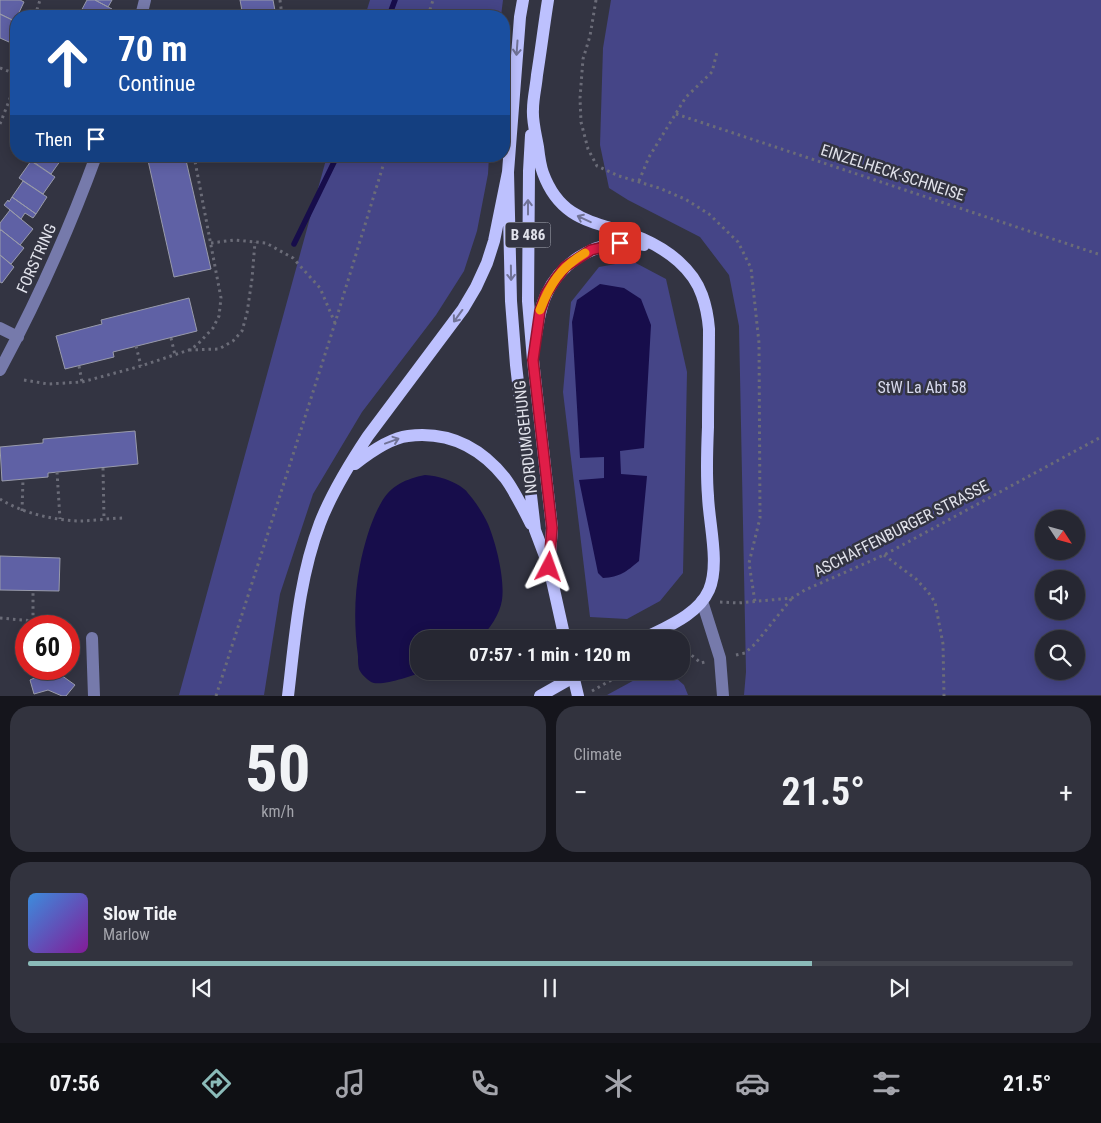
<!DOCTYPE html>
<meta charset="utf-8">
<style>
:root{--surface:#262732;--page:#32333e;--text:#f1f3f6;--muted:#a4a5ac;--line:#42444d;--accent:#8bbbb9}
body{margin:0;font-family:"Roboto Condensed",sans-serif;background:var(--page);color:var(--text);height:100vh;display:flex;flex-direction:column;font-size:19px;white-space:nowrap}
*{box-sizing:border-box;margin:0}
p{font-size:16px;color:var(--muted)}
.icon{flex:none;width:28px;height:28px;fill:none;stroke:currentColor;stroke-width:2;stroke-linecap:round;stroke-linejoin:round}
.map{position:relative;height:696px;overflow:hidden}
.details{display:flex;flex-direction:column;gap:10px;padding:10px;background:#15151c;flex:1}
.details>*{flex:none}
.guide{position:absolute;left:10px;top:10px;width:500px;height:152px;border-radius:20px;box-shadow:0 2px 12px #0003,0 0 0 1px var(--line);background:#1a4fa0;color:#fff;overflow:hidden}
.needle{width:32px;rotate:126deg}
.buttons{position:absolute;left:1035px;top:510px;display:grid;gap:10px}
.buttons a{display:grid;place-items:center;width:50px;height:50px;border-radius:50%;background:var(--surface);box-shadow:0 2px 12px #0003,0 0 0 1px var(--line);font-size:25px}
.speed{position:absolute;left:15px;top:615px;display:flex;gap:10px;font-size:25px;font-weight:700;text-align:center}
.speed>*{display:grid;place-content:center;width:65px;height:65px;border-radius:50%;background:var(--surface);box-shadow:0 2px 12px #0003,0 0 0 1px var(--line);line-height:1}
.speed .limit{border:8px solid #d22;background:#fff;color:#111}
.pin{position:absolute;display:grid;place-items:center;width:42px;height:42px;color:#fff;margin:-21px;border-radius:10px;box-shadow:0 2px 8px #0006}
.me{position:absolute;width:55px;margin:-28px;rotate:4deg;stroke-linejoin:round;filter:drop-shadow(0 0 4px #0008)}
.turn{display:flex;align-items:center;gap:18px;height:105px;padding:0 25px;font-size:22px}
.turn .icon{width:65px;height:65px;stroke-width:2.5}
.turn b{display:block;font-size:35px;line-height:42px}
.then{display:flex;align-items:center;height:48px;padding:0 25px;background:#0003;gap:10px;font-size:19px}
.big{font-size:38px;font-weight:700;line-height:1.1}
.details .tile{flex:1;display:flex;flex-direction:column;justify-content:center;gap:8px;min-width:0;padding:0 18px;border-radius:20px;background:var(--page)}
.details .dial{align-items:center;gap:0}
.dial b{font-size:65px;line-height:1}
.song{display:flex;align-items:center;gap:15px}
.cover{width:60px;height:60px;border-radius:8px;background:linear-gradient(135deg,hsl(210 70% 55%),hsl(290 70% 35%))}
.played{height:5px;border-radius:2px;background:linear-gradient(90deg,var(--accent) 75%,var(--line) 75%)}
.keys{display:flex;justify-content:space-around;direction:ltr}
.heat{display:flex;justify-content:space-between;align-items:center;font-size:28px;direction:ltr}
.details .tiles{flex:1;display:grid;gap:10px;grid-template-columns:1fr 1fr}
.tile:last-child{grid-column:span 2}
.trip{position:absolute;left:410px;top:630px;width:280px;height:50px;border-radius:20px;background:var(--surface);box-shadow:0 2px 12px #0003,0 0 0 1px var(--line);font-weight:700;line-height:50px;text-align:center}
.dock{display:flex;height:80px;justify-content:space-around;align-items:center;background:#0f1014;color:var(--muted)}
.dock .icon{width:35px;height:35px}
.dock .current{color:var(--accent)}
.dock b{font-size:22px;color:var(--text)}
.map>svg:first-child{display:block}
.green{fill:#454587;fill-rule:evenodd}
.water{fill:#170d4b}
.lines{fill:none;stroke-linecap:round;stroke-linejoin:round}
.stream{stroke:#170d4b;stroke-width:5.5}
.building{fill:#5f61a5;stroke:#999bab}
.path{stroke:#6b6c78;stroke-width:3;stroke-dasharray:2.5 4;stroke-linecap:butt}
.minor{stroke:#767aab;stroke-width:12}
.major{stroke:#bdc1fe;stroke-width:12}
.major-bridge{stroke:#bdc1fe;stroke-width:12}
.oneway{stroke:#717397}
.route-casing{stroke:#92132f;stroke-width:12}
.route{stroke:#e11d48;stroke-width:9}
.slow{stroke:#f59e0b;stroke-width:9}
.labels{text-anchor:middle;stroke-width:5;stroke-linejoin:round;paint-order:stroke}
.shield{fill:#333442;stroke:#adaeb8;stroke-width:1}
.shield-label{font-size:15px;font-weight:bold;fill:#e1e2eb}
.street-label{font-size:16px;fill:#e1e2eb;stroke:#333442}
.park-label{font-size:16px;fill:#d8daee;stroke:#333442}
</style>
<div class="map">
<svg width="1101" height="696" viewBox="0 0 1101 696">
<rect width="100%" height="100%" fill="#333442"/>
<path class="green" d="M 370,0 L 503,0 L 501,16 L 365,16 Z
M 611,0 L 1101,0 L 1101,695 L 744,695 L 746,672 L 739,326 L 729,275 L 700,237 L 628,200 L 609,188 L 600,145 L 603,48 ZM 1044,519 L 1076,519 L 1076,551 L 1044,551 ZM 1044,579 L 1076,579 L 1076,611 L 1044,611 ZM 1044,639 L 1076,639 L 1076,671 L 1044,671 Z
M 327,156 L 489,156 L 488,174 L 477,231 L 464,271 L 436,315 L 362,412 L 313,494 L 280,594 L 264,695 L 179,695 Z
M 632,261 L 666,279 L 687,372 L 683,573 L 660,601 L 627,619 L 590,617 L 563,392 L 571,302 L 599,267 Z
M 651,671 L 668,671 L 684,685 L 688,695 L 607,695 Z"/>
<path class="water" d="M 600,284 L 624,288 L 641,299 L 651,325 L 644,448 L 620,451 L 621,474 L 647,476 L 639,561 C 626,572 620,577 603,578 L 598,573 L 579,480 L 604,478 L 604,457 L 580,458 L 572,322 L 577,300 Z
M 425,475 C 438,476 453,480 464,489 C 467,491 469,495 472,498 C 478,506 484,515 488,524 C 496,543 505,579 502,600 C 500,614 490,629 479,639 L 419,639 L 419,671 L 423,671 C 413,676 380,687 371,682 C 368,680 362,675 360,671 C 358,668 358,661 358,656 C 354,626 354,595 360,565 C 364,545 371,520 381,503 C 391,485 406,479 425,475 Z"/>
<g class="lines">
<path class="stream" d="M 389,16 L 395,0
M 294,244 L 337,156"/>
</g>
<path class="building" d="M 0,0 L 20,0 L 24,2 L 15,21 L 0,14 Z
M 87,0 L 95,0 L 112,9 L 108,16 L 86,16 L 80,13 Z
M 95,0 L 112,0 L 108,7 Z
M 240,0 L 273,0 L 276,16 L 243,16 Z
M 0,14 L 16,22 L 16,27 L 9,42 L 0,38 Z
M 29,156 L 62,156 L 63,157 L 51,174 L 28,158 Z
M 147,156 L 185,156 L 211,269 L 174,277 Z
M 31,161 L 55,177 L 43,194 L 19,178 Z
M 23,181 L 47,197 L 36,214 L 12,197 Z
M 12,197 L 36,214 L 33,218 L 25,213 L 21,219 L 4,205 L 8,200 L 9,202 Z
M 10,210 L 33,229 L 20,245 L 0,229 L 0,223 Z
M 1,230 L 24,248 L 11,264 L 0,255 L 0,231 Z
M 0,255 L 14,267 L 2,283 L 0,282 Z
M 189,298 L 197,331 L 113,352 L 114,357 L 65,369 L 56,336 L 102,324 L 101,320 Z
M 135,431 L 138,464 L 48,473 L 48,477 L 2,481 L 0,447 L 43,443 L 43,439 Z
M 0,556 L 60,558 L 59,591 L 0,590 Z
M 46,669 L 62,669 L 61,675 L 75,685 L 66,696 L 62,696 L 48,690 L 34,694 L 30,680 L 45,673 Z"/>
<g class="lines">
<path class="path" d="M 280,0 L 282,16
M 596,0 L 590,36 L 583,59 L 580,98 L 581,122 L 588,149 L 597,166 L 619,176 L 659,188 L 685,199 L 709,214 L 738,242 L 751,268 L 759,343 L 760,518 L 749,563 L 755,602
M 35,16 L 40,0
M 428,16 L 433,0
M 0,68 L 16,74
M 676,114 L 1101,255
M 0,124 L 16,83
M 639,181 L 649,157 L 686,97 L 712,72 L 717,52
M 211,243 L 234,240 L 266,243 L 293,258 L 320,288 L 335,323
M 171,338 L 175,355
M 136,346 L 141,366
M 189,350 L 219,349 L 233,341 L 242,331 L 247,313 L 252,279 L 255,242
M 79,366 L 82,382
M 24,380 L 48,384 L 82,382 L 141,366 L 189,350 L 197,345 L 213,328 L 219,316 L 221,298 L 194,156
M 103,468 L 104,519
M 57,472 L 60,519
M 0,499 C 22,513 53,520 79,521 C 94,521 110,518 126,518
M 22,511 L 23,479
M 884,555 L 916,579 L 928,592 L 935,602 L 943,644 L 944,696
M 720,602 L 738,603 L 792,598 L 805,590 L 884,555 L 1101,437
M 0,618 L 33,621 L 33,591
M 681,649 L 684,649 L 701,663 L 705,662
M 736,655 L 745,653 L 755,644 L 792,598
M 592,691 L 627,671
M 216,696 L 335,323 L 386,156"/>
<path class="minor" d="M 141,16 L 145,0
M 0,328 L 18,337
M 0,370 C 37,301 69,230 96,156
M 702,601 L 720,658 L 723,696
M 92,638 L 94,696"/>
<path class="major" d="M 523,0 L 520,17 L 508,172 L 511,301 L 516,365 L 535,530 L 549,567
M 548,0 C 544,25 541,50 537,75 C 536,87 533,98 533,109 C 532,121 536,135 538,147 C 539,156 540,165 543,173 C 562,225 600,221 643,239 C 668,250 693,269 702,295 C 706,306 708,317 709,329 C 709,362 708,395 708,427 C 707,450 706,473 708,496 C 709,524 720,564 709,590 C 698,615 666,627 643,639
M 531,135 L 529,171 L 528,301 L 533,360 L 552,528 L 549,567 L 565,639
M 536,336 C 538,322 540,308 546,295 C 563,258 604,236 644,245
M 355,464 C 369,453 390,438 408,436 C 448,431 480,447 505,478 C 514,490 524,510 531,524
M 572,671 L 578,696
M 288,696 C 295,637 299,578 320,523 C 332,492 350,463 368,436 L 463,309 L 476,287 L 487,263 L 494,241 L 508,172"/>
<path class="major-bridge" d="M 540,696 L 584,671"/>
</g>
<defs><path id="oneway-shaft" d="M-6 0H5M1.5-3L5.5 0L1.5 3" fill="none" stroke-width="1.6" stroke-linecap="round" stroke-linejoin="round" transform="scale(1.25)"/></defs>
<g class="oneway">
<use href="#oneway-shaft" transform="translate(517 48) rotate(94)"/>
<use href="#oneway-shaft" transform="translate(528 207) rotate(-90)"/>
<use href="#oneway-shaft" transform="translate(584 219) rotate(-155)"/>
<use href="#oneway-shaft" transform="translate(511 273) rotate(89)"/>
<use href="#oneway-shaft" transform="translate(458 316) rotate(126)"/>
<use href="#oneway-shaft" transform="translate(392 441) rotate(-20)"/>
</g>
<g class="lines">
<defs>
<path id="route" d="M 549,567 L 552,528 L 533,360 L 540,311 L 546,294 L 555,280 L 565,267 L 591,250 L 620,243"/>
</defs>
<use href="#route" class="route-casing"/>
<use href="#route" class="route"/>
<path class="slow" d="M 540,310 C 550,284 560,268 585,253"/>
</g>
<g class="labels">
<rect class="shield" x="505.5" y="222.5" width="45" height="25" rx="4"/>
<g class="shield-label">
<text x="528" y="240">B 486</text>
</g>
<g class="street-label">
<text transform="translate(893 172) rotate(18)" y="6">EINZELHECK-SCHNEISE</text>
<text transform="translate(36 258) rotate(-66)" y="6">FORSTRING</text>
<text transform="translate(525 437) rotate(-96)" y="6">NORDUMGEHUNG</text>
<text transform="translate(901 528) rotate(-27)" y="6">ASCHAFFENBURGER STRASSE</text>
</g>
<g class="park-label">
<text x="922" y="393">StW La Abt 58</text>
</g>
</g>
</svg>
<div class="buttons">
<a><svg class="needle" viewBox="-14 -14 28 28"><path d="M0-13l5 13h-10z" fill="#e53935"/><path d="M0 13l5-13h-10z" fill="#a4a5ac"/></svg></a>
<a><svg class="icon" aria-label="sound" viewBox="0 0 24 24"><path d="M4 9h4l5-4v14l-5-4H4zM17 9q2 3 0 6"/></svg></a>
<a><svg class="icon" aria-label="search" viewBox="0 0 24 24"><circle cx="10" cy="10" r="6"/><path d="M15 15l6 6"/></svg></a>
</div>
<div class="speed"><div class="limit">60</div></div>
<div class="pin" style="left:620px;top:243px;background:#d93025"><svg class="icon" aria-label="arrive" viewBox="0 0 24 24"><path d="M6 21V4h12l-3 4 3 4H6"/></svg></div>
<svg class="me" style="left:549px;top:567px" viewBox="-20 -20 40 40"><path d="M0-17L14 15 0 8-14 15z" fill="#e11d48" stroke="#fff" stroke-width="4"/></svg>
<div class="trip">07:57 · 1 min · 120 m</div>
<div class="guide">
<div class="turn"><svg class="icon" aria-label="ahead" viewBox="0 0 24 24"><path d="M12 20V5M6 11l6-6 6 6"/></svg><div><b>70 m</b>Continue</div></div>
<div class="then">Then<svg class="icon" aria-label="arrive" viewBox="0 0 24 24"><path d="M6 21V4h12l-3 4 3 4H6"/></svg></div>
</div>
</div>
<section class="details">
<div class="tiles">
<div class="tile dial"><b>50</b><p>km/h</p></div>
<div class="tile"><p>Climate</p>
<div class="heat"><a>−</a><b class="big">21.5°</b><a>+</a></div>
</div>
<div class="tile">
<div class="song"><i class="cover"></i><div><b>Slow Tide</b><p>Marlow</p></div></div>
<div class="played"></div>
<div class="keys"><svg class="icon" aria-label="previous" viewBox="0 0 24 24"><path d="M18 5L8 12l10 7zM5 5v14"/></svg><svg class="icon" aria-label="pause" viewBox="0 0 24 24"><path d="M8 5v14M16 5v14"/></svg><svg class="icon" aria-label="next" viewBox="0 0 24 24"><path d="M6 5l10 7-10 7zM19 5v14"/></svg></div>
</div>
</div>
</section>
<nav class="dock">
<b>07:56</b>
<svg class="icon current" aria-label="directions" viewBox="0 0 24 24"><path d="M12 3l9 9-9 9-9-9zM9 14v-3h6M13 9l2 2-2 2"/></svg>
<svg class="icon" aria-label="music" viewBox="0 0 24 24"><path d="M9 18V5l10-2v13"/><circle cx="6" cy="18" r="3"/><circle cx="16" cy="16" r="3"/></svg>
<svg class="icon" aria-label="phone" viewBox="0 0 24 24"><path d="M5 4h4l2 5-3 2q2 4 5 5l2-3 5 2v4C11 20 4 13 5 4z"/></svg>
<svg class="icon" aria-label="climate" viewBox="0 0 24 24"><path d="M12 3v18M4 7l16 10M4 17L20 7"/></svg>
<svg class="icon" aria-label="car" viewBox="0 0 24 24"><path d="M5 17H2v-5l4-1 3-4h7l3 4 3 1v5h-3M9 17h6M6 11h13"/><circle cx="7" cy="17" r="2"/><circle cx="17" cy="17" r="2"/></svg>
<svg class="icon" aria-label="filters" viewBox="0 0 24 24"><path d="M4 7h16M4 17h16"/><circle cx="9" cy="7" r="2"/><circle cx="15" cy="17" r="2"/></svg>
<b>21.5°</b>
</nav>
